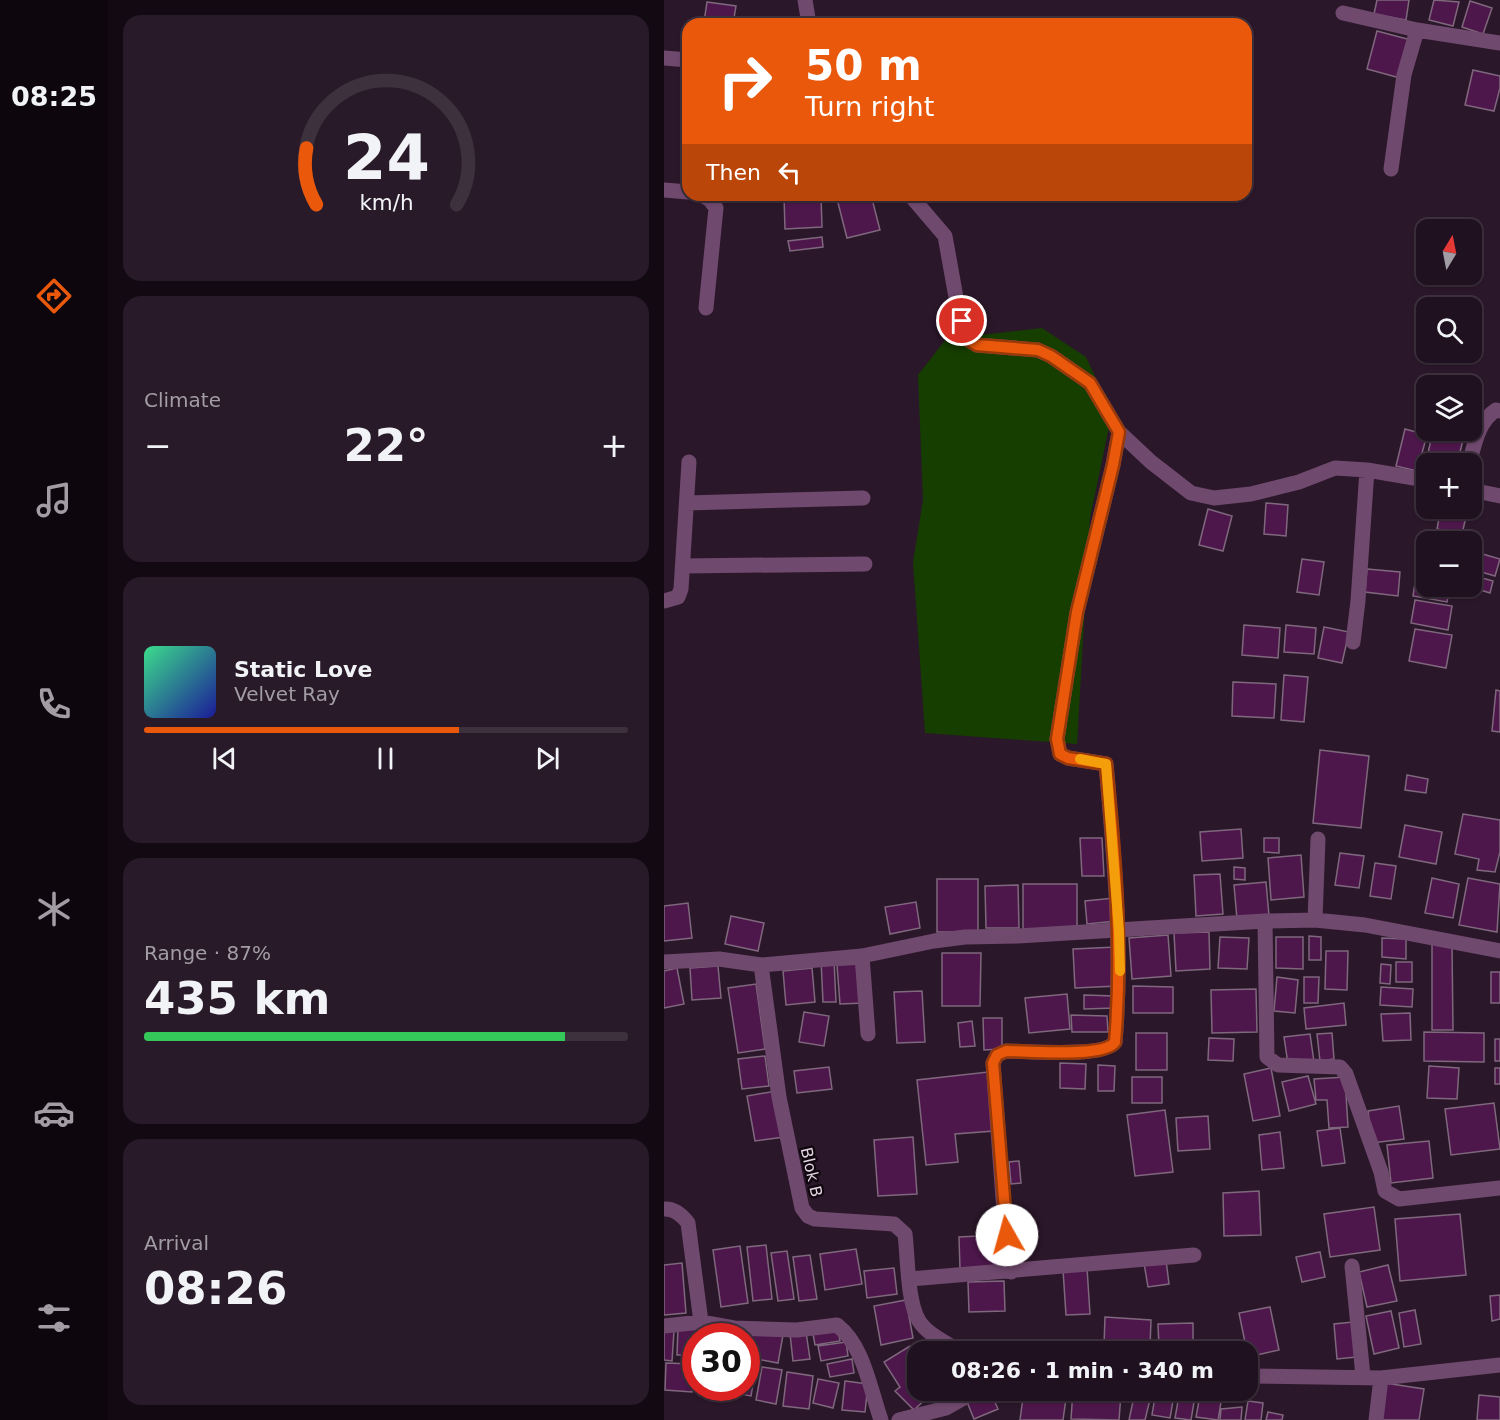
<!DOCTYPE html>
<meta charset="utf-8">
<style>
:root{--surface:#201120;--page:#281a29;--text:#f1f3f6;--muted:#a29da5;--line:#3d313e;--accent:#ea580c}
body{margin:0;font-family:"DejaVu Sans",sans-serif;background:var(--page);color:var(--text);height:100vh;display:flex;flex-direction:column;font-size:22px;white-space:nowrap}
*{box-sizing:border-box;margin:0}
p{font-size:20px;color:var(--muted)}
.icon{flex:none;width:33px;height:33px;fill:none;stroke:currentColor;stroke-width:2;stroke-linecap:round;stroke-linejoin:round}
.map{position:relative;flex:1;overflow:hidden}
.details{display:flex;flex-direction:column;gap:15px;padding:15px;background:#120912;width:556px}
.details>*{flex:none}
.top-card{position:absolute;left:18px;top:18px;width:570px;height:183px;border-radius:18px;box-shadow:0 2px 4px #0004,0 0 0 2px var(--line);background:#ea580c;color:#fff;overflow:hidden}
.needle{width:39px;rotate:10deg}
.controls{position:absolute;left:752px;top:219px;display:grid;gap:12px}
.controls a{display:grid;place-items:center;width:66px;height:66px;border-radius:12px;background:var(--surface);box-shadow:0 2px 4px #0004,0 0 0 2px var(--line);font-size:30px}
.speed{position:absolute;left:18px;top:1323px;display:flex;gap:12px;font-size:30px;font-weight:700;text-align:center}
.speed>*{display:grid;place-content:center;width:78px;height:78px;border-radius:50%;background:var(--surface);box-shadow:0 2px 4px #0004,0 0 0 2px var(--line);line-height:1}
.speed .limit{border:9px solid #d22;background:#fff;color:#111}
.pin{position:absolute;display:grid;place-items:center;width:51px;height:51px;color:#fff;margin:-26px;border:3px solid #fff;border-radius:50%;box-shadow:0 2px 6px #0007}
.me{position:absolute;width:66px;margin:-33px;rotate:353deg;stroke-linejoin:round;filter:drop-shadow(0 0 4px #0008)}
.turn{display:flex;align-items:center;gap:21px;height:126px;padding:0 24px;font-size:27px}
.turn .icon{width:78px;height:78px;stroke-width:2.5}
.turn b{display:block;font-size:42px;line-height:51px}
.then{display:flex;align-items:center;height:57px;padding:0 24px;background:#0003;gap:12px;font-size:22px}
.big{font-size:45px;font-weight:700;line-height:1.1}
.details .widget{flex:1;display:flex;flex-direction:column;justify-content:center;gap:9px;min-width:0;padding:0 21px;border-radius:18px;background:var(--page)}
.details .dial{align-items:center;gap:0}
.dial svg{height:156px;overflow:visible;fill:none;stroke:var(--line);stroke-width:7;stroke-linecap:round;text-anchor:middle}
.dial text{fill:var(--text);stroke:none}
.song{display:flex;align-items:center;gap:18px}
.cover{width:72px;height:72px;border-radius:9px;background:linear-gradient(135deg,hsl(150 70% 55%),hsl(240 70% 35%))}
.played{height:6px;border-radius:3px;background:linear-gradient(90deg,var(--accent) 65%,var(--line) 65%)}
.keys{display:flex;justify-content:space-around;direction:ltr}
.heat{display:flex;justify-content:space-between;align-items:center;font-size:33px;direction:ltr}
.charge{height:9px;border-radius:4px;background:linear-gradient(90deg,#34c759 87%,var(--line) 0)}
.trip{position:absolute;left:243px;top:1341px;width:351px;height:60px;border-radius:18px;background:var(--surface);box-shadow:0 2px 4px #0004,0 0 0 2px var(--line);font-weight:700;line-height:60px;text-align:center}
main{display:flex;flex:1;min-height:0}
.menu{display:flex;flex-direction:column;width:108px;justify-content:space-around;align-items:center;background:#0d070d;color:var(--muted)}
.menu .icon{width:42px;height:42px}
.menu .on{color:var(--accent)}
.menu b{font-size:27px;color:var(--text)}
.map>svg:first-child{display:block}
.green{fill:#163e00}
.building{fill:#4e174c;stroke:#7f677d;stroke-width:1.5}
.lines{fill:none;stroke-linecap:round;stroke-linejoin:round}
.minor{stroke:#70496e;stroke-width:15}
.route-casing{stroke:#983908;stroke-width:15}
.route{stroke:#ea580c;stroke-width:10}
.slow{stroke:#f59e0b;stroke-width:10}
.labels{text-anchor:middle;stroke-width:4.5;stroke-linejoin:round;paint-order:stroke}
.street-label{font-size:16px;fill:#e2d4e0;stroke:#0f060e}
</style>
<main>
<nav class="menu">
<b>08:25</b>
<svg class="icon on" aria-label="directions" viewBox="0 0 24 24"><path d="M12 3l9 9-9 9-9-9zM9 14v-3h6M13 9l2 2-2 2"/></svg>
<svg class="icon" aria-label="music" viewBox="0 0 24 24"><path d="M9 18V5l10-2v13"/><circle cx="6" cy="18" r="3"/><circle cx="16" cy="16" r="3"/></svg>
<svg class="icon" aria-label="phone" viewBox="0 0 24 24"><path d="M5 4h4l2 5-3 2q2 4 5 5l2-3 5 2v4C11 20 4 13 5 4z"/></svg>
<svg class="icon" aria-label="climate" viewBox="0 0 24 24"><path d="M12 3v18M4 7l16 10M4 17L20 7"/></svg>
<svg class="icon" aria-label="car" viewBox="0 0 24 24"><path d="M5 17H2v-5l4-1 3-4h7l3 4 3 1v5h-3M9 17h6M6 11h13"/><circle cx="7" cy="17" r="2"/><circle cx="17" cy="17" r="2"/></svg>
<svg class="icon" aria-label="filters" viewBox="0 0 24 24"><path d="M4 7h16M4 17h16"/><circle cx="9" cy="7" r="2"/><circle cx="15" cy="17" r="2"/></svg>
</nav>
<section class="details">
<div class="widget dial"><svg viewBox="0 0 100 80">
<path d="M14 69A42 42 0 1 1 86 69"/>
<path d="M14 69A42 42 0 0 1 9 40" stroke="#ea580c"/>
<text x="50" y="56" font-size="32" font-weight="700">24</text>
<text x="50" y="72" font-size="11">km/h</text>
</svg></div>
<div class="widget"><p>Climate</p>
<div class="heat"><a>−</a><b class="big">22°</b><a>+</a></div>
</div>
<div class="widget">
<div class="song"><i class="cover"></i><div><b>Static Love</b><p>Velvet Ray</p></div></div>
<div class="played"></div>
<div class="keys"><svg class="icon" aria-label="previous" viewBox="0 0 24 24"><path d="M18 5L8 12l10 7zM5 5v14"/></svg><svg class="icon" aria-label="pause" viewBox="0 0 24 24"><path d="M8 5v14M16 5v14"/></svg><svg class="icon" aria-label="next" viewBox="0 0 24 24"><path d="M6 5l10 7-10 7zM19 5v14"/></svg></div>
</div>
<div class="widget"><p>Range · 87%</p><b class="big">435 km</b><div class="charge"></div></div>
<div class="widget"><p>Arrival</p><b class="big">08:26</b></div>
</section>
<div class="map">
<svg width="836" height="1420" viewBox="0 0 836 1420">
<rect width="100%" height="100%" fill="#2b172a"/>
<path class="green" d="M 378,328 L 422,357 L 448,413 L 426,518 L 413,744 L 261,733 L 249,562 L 259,500 L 254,375 L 282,339 Z"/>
<path class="building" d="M 713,0 L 745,0 L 742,20 L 710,14 Z
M 770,0 L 795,2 L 789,26 L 765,20 Z
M 806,1 L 828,8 L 819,34 L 798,27 Z
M 43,2 L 72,6 L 69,24 L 40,22 Z
M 713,31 L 747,40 L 736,78 L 703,69 Z
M 809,70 L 836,76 L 836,88 L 830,111 L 801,105 Z
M 172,195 L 207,195 L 216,230 L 183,238 Z
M 157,196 L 158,227 L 121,229 L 120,197 Z
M 158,237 L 159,247 L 126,251 L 124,241 Z
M 741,429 L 763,435 L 753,471 L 732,466 Z
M 769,430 L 800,436 L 793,464 L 763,458 Z
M 602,503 L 624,505 L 622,536 L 600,534 Z
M 777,508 L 804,508 L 798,534 L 773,529 Z
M 544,509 L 568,516 L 559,551 L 535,545 Z
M 762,530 L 793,536 L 792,542 L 762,542 L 762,544 L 760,544 Z
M 757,547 L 762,548 L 762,574 L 752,573 Z
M 808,551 L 836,559 L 831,576 L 807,569 Z
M 638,559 L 660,562 L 655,595 L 633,592 Z
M 703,569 L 736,572 L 734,596 L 701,592 Z
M 807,575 L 829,581 L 826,593 L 804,586 L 807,586 Z
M 752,577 L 762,579 L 762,586 L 786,586 L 783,602 L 749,596 Z
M 751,600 L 788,606 L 784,630 L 747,623 Z
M 580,625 L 616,628 L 614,658 L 578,655 Z
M 622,625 L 652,628 L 650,654 L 620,652 Z
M 660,627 L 685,632 L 678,663 L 654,658 Z
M 751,629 L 788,635 L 782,668 L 745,661 Z
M 620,675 L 644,677 L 640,722 L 617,720 Z
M 569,682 L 612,684 L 610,718 L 568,716 Z
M 832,690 L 836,691 L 836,732 L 828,731 Z
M 656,750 L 705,756 L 697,828 L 649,823 Z
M 743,775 L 764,779 L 762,793 L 741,790 Z
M 799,814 L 836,820 L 836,852 L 831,872 L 813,870 L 815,859 L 791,854 Z
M 741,825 L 778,832 L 772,864 L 735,857 Z
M 577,829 L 579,858 L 538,861 L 536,832 Z
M 416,838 L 438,838 L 440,876 L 418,876 Z
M 600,838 L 615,838 L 615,853 L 600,852 Z
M 676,853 L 700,856 L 695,888 L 671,885 Z
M 637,855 L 640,897 L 607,900 L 604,858 Z
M 711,863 L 732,866 L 727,899 L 706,896 Z
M 570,867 L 581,868 L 581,880 L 570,879 Z
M 556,874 L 559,914 L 532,916 L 530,875 Z
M 768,878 L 795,884 L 789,918 L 761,913 Z
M 804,878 L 836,884 L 833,932 L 795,925 Z
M 273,879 L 314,879 L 314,932 L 273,932 Z
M 602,882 L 605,916 L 573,919 L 570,885 Z
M 359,884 L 413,884 L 413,929 L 359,929 Z
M 354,885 L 355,928 L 322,928 L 321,886 Z
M 450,898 L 453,921 L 423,924 L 421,901 Z
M 252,902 L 256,928 L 226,934 L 221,907 Z
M 24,903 L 28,938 L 0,941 L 0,906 Z
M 67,916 L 100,923 L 94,951 L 61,944 Z
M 545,932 L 546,969 L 512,971 L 510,933 Z
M 504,935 L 507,976 L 468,979 L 465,938 Z
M 645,936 L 657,937 L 657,960 L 645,960 Z
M 556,937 L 585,938 L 583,969 L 554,968 Z
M 612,937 L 639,937 L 639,969 L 612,968 Z
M 718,938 L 742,939 L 742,959 L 718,957 Z
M 768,944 L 788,944 L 789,1030 L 768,1030 Z
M 452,947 L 454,986 L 411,988 L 409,949 Z
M 662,951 L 684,951 L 683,990 L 661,989 Z
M 278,953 L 317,953 L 316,1006 L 278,1006 Z
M 157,960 L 170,960 L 172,1002 L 159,1002 Z
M 732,962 L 748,962 L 748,982 L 732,982 Z
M 198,964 L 200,1003 L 176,1004 L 173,965 Z
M 717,964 L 727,965 L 726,984 L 716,983 Z
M 54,966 L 57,998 L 28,1000 L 26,968 Z
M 13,968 L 20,1004 L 0,1008 L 0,971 Z
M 148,968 L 151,1002 L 122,1005 L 119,971 Z
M 827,972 L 836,972 L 836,1003 L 827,1003 Z
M 613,977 L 634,980 L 631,1013 L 610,1011 Z
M 640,977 L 655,977 L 654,1003 L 640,1003 Z
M 92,984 L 101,1049 L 74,1053 L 64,988 Z
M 469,986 L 509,987 L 509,1013 L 469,1013 Z
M 717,987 L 749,989 L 748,1007 L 716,1005 Z
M 592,989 L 593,1032 L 548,1033 L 547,990 Z
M 258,991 L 261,1042 L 233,1043 L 230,992 Z
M 403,994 L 406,1029 L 365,1033 L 361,998 Z
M 420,995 L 451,996 L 451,1008 L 420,1009 Z
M 680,1003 L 682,1025 L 642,1029 L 640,1008 Z
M 140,1012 L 165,1016 L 160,1046 L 135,1042 Z
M 746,1013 L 747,1040 L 719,1041 L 717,1014 Z
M 407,1015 L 443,1016 L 444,1032 L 408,1032 Z
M 319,1018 L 338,1018 L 338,1049 L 320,1050 Z
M 308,1021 L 311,1046 L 296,1047 L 294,1023 Z
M 760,1032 L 820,1033 L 820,1062 L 760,1061 Z
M 472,1033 L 503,1033 L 503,1070 L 472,1070 Z
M 668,1033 L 670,1059 L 656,1061 L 653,1034 Z
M 646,1034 L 650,1062 L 624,1064 L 620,1037 Z
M 545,1038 L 570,1039 L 569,1061 L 544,1060 Z
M 831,1039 L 836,1039 L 836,1061 L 831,1061 Z
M 101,1056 L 105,1086 L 78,1089 L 74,1059 Z
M 396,1063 L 422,1064 L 421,1089 L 396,1088 Z
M 434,1065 L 451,1066 L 450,1091 L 434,1091 Z
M 765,1066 L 795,1068 L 793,1099 L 763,1098 Z
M 165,1067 L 168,1089 L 133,1093 L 130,1071 Z
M 607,1068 L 616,1116 L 589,1121 L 580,1074 Z
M 831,1068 L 836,1068 L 836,1084 L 831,1084 Z
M 324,1072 L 330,1131 L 291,1134 L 294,1162 L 262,1165 L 253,1080 Z
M 644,1076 L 652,1104 L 625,1111 L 618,1082 Z
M 468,1077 L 498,1077 L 498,1103 L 468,1103 Z
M 681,1077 L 684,1127 L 665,1128 L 663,1100 L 652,1100 L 650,1079 Z
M 112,1091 L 120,1137 L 91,1141 L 83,1096 Z
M 830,1103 L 836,1149 L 787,1155 L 781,1109 Z
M 735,1106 L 740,1139 L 708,1143 L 704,1111 Z
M 501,1110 L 509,1172 L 471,1176 L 463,1115 Z
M 544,1116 L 546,1149 L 514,1151 L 512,1118 Z
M 676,1128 L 681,1163 L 658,1166 L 653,1131 Z
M 616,1132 L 620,1168 L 598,1170 L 595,1135 Z
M 249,1137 L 253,1194 L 214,1196 L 210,1140 Z
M 765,1141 L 769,1178 L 727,1183 L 723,1145 Z
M 355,1161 L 357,1183 L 347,1184 L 345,1162 Z
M 595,1191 L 597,1235 L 560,1236 L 559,1193 Z
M 710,1207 L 716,1250 L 666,1257 L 660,1214 Z
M 796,1214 L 802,1275 L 736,1281 L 731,1219 Z
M 334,1235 L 335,1268 L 296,1269 L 295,1237 Z
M 102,1245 L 108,1299 L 89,1301 L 83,1247 Z
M 76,1246 L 84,1303 L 57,1307 L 49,1250 Z
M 192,1249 L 198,1284 L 161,1290 L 156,1254 Z
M 123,1251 L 130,1299 L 114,1301 L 107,1253 Z
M 656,1252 L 661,1277 L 638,1282 L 632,1257 Z
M 146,1255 L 153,1299 L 135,1301 L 129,1257 Z
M 502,1260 L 505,1284 L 484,1287 L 480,1263 Z
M 18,1263 L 22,1313 L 0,1315 L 0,1265 Z
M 724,1265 L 733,1301 L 703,1307 L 695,1272 Z
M 230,1268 L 233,1294 L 203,1298 L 200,1271 Z
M 423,1268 L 426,1314 L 402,1315 L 399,1270 Z
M 340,1281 L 341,1311 L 305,1312 L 304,1282 Z
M 836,1295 L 836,1319 L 828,1321 L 826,1296 Z
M 242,1300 L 249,1338 L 217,1345 L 210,1306 Z
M 606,1307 L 615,1350 L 584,1357 L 575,1313 Z
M 751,1310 L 757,1344 L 740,1347 L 735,1313 Z
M 727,1311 L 735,1348 L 710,1354 L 702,1316 Z
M 441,1317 L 487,1320 L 486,1347 L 440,1345 Z
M 689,1322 L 692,1357 L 673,1359 L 670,1324 Z
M 529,1323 L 529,1347 L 495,1348 L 494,1324 Z
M 14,1327 L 38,1328 L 37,1336 L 32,1336 L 32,1355 L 13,1355 Z
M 44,1329 L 74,1331 L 73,1336 L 44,1336 Z
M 86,1329 L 119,1335 L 114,1363 L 82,1357 Z
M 174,1329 L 176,1341 L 151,1345 L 149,1334 Z
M 0,1330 L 10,1331 L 8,1361 L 0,1360 Z
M 142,1332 L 146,1359 L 129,1361 L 126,1334 Z
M 182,1342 L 184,1356 L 157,1361 L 154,1346 Z
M 246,1346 L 254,1357 L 254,1390 L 271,1390 L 250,1410 L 231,1391 L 236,1387 L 220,1362 Z
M 188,1359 L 190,1373 L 166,1377 L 163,1364 Z
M 2,1363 L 29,1364 L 28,1392 L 1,1390 Z
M 98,1367 L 118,1370 L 112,1404 L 92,1400 Z
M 82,1370 L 91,1372 L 87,1396 L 59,1391 L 60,1388 L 82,1388 Z
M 123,1372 L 149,1376 L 145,1409 L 119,1406 Z
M 154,1379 L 175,1383 L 169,1408 L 149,1403 Z
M 181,1381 L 204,1384 L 201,1412 L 178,1410 Z
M 721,1383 L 760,1389 L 755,1420 L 715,1420 Z
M 35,1388 L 57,1388 L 56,1393 L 34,1391 Z
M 360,1390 L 403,1391 L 399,1420 L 356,1420 Z
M 409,1390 L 457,1394 L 455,1420 L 407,1419 Z
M 516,1390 L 532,1390 L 527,1420 L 511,1418 Z
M 537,1390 L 559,1390 L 554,1420 L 532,1417 Z
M 492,1391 L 510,1395 L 506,1418 L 488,1415 Z
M 471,1392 L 487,1395 L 481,1420 L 465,1420 Z
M 327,1393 L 334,1409 L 310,1419 L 303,1402 Z
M 815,1395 L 836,1397 L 836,1420 L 813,1420 Z
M 584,1401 L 599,1403 L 597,1420 L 581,1420 Z
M 578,1407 L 577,1420 L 556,1420 L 557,1409 Z
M 604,1412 L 619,1415 L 618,1420 L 602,1420 Z"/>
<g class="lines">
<path class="minor" d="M 141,0 L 145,24
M 679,13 L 753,30 L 836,43
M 0,58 L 24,60
M 727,169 L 740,75 L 753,30
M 0,190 L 24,192
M 38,195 L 46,200 L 52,208 L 42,308
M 246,195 L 281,236 L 293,303 L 303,339 L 313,345 L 374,350 L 387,356 L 426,383 L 455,432 L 487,462 L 527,493 L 550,498 L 587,494 L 635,482 L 671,468 L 703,470 L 762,480
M 805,464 C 811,443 814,422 832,410 L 836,411
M 807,490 L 836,496
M 23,503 L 199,498
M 19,566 L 201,564
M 0,601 L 14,597 L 17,589 L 25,462
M 689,642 L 694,601 L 703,470
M 651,920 L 654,839
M 601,921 L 603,1057 L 614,1065 L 676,1067 L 682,1074 L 717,1172 L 721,1191 L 735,1199 L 836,1188
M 198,956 L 204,1034
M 0,962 L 55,959 L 97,965 L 198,956 L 270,941 L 301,937 L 354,936 L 601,921 L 651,920 L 701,925 L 836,951
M 97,965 L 115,1097 L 138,1208 L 144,1216 L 151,1219 L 230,1224 L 241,1234 C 244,1258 243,1301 255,1321 C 264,1335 283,1343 297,1352
M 0,1209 C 11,1208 18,1215 24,1223 L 37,1322
M 688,1266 L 699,1376
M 347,1272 L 339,1199 L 329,1063 L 333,1055 L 342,1051 C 362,1051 441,1058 451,1042 C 459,948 450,857 442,764 L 404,758 L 396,754 L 393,739 L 413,612 L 449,465 L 455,432
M 246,1279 L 530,1255
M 0,1326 L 37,1322 L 70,1328 L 133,1330 L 173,1325 C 200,1346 206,1389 217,1420
M 584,1376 L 717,1378 L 836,1365
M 235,1420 L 282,1408 L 314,1390
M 712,1420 L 717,1378"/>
</g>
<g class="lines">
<defs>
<path id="route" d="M 298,321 L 303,339 L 313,345 L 374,350 L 387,356 L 426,383 L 455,432 L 449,465 L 413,612 L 393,739 L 396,754 L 404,758 L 442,764 C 451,857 459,949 451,1042 C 441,1058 362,1051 342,1051 L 333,1055 L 329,1063 L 343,1235"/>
</defs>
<use href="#route" class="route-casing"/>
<use href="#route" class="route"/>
<path class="slow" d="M 416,759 L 442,764 L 455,931 L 456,971"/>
</g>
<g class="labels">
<g class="street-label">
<text transform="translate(148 1172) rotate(77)" y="6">Blok B</text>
</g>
</g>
</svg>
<div class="controls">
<a><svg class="needle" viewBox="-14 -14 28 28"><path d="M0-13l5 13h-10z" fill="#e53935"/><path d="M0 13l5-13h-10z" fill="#a29da5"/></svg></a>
<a><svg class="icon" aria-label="search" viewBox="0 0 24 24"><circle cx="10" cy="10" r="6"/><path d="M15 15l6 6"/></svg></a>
<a><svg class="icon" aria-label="layers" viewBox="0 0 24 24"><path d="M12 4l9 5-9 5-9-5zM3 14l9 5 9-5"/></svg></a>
<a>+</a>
<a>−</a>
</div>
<div class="speed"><div class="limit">30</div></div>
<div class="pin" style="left:298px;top:321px;background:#d93025"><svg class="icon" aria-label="arrive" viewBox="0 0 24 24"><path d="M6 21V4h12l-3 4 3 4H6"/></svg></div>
<svg class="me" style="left:343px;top:1235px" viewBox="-20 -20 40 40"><circle r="19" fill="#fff"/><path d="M0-13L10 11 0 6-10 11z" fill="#ea580c"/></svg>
<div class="trip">08:26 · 1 min · 340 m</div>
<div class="top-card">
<div class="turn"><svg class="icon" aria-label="right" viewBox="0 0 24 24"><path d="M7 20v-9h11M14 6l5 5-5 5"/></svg><div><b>50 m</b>Turn right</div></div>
<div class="then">Then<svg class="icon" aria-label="left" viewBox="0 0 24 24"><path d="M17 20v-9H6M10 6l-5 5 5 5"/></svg></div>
</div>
</div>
</main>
